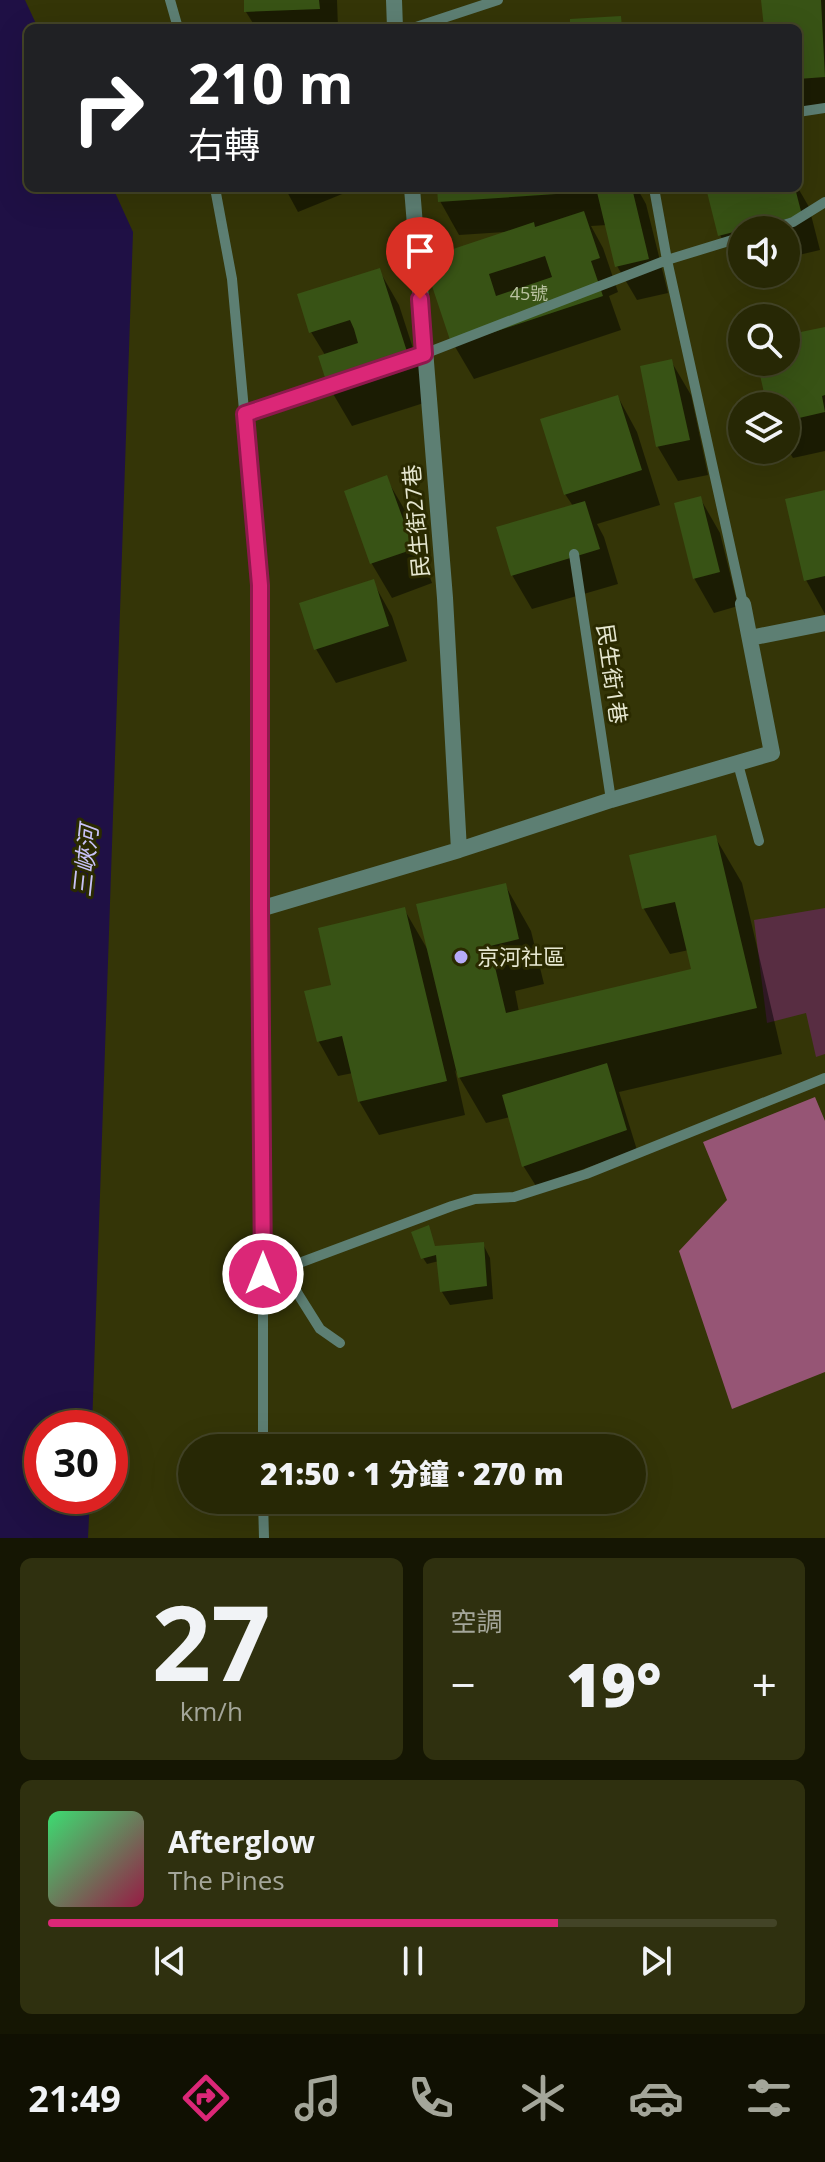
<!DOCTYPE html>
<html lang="zh-TW">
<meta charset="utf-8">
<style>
:root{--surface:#272805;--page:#2f300f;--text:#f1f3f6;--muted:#a4a69a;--line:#434427;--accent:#db2777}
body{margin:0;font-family:"Open Sans","Noto Sans TC",sans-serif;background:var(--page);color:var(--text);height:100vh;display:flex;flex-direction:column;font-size:30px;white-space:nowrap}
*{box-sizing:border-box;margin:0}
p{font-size:26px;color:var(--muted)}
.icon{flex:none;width:44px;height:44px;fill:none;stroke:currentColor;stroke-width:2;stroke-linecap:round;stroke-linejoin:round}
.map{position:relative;height:1538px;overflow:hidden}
.side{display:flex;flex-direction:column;gap:20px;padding:20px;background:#151603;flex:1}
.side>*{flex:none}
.hud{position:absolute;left:24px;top:24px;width:778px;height:168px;border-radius:12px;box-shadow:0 8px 32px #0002,0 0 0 2px var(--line);background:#202124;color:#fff;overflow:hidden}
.tools{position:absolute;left:728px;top:216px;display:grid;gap:16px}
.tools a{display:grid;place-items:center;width:72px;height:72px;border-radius:50%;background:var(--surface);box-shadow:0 8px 32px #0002,0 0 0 2px var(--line);font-size:40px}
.speed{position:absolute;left:24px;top:1410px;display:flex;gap:16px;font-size:40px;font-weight:700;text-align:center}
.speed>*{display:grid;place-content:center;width:104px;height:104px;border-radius:50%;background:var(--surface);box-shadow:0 8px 32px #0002,0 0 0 2px var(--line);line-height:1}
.speed .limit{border:12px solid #d22;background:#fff;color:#111}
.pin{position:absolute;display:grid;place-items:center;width:68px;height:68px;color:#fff;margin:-82px -34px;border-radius:50% 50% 50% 0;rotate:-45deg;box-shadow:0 0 8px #0007}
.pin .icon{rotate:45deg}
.me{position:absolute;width:88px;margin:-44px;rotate:0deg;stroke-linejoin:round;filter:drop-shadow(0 0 6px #0008)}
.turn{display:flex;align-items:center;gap:28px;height:168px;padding:0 32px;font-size:36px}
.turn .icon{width:104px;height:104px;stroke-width:2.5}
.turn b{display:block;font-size:56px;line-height:68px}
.big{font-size:60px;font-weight:800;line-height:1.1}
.side .card{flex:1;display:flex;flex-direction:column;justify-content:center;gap:12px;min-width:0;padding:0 28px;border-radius:12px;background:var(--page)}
.side .dial{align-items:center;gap:0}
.dial b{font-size:104px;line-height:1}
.song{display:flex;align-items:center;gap:24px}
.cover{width:96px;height:96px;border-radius:12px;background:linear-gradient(135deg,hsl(140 70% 55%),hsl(340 70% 35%))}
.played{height:8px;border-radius:4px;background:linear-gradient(90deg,var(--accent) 70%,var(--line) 70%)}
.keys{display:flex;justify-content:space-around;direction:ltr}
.heat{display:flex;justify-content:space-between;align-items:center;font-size:44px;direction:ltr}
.side .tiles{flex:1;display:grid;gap:20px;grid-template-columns:1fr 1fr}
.card:last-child{grid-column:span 2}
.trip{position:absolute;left:178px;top:1434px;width:468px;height:80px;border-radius:40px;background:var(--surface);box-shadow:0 8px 32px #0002,0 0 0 2px var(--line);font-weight:800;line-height:80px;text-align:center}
.tab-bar{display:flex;height:128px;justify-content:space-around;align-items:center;background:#101002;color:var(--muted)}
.tab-bar .icon{width:56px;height:56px}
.tab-bar .on{color:var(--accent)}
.tab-bar b{font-size:36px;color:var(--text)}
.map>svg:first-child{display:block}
.green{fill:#582d42}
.forest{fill:#965575}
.water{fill:#1f1045}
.shadow{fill:#0007}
.building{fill:#385315;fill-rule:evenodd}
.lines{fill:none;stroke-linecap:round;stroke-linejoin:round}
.service{stroke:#5d7f73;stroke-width:10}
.minor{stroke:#5d7f73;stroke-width:16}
.route-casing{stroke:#8e194d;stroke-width:20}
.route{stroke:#db2777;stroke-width:14}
.poi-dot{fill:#b6abf8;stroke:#2a2a00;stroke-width:3}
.labels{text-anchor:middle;stroke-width:6;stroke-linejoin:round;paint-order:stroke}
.number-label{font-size:18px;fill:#bac2a1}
.street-label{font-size:22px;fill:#e6e7d0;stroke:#2a2a00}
.poi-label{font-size:22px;fill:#e6e7d0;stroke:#2a2a00;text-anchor:start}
.water-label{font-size:24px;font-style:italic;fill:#c8c2f7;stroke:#2a2a00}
</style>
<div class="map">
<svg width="825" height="1538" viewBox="0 0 825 1538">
<rect width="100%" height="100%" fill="#343507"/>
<path class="green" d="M 825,908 L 825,1054 L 816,1057 L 806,1013 L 767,1023 L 754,920 Z"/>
<path class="forest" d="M 815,1097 L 825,1121 L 825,1372 L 732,1409 L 679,1251 L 727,1200 L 703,1142 Z"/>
<path class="water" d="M 0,0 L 25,0 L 38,28 L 28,28 L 28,188 L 113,188 L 133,232 L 92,1428 L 42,1428 L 42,1496 L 90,1496 L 88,1538 L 0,1538 Z"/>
<path class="shadow" d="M 246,0 L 337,0 L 338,28 L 256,28 L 246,12 Z
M 763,0 L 825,0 L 825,113 L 798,115 L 798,28 L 766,28 Z
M 285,188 L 357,188 L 298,212 Z
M 439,188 L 637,188 L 646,204 L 668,293 L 637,300 L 617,266 L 607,225 L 591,226 L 603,248 L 618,292 L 609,296 L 621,330 L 474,379 L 454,345 L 505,232 L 459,235 L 440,201 Z
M 729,188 L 798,188 L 809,207 L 820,250 L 786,258 L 786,230 L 742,230 L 742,269 L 740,270 L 720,235 Z
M 379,270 L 399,305 L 430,401 L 352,426 L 332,392 L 325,355 L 311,332 Z
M 825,329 L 825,451 L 793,458 L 786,447 L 786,406 L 769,406 L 759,362 L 786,362 L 786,338 Z
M 671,361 L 691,395 L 708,475 L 678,481 L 658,447 L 642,367 Z
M 618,397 L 637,432 L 660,505 L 597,524 L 604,537 L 618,584 L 532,609 L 512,575 L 573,506 L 565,494 Z
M 386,478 L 406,512 L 432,583 L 392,598 L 372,564 L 346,492 Z
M 825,492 L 825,614 L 806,580 Z
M 700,498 L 720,533 L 738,606 L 714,613 L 694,578 Z
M 373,582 L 392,616 L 407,661 L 336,683 L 316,649 Z
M 715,837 L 742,883 L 782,1054 L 619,1092 L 637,1150 L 536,1186 L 524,1167 L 510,1117 L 486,1123 L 455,1070 L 465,1115 L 379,1135 L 359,1101 L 353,1073 L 338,1076 L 319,1042 L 307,992 L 334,986 L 404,909 L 429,952 L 505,885 L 531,931 L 544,984 L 515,991 L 519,1012 L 694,971 L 689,950 L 670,954 L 644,909 L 632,857 Z
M 428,1227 L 435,1248 L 483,1244 L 490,1258 L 493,1299 L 450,1305 L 442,1292 L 439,1261 L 427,1264 L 423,1258 Z"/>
<path class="building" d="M 244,0 L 319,0 L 320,9 L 244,12 Z
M 761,0 L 821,0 L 825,77 L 798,79 L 798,28 L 764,28 Z
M 621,16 L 622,28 L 570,28 L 570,19 Z
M 695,23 L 695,28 L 659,28 L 659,26 Z
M 437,188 L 586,188 L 586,192 L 438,202 Z
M 596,188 L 632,188 L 649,259 L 615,267 Z
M 721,188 L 795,188 L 802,215 L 718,236 L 707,192 Z
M 584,211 L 600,258 L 591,261 L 603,296 L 452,346 L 423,259 L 534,222 L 535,227 ZM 545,256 L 552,277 L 496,296 L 489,274 Z
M 380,268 L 412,367 L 330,393 L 318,356 L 358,343 L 354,329 L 350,320 L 309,333 L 297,294 Z
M 825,327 L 825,395 L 822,396 L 825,412 L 786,421 L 786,406 L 767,406 L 757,362 L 786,362 L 786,335 Z
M 672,359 L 690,440 L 656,447 L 640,366 Z
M 618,395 L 642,470 L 564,495 L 540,419 Z
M 387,475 L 414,549 L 370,564 L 344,491 Z
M 825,490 L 825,576 L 804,581 L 785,499 Z
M 701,496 L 720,572 L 693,579 L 674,503 Z
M 585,501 L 600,549 L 511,576 L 496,527 Z
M 374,579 L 389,626 L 314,650 L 299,603 Z
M 716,835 L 757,1008 L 458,1078 L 416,904 L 506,883 L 519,939 L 490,946 L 506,1013 L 691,969 L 675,902 L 642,909 L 629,855 Z
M 405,907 L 447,1081 L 358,1102 L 342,1036 L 317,1042 L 304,991 L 331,985 L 318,928 Z
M 607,1063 L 627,1130 L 522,1167 L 502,1095 Z
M 429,1225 L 435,1246 L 484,1242 L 487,1286 L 440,1292 L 436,1255 L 421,1259 L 411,1232 Z"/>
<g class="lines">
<path class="service" d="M 170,0 L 178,28
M 413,28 L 498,0
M 798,112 L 825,108
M 215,188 L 232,279 L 260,585 L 260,909
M 654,188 L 667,260 L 743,604
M 767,230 L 793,222 L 825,202
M 245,414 L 424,354 L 667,260 L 742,237
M 574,554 L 611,800
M 738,764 L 759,841
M 286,1268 L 298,1294 L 320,1329 L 340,1343
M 263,1448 L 263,1274 L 286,1268 L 452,1206 L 475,1199 L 514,1197 L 586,1174 L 825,1078
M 263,1500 L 264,1538"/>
<path class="minor" d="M 394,0 L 395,28
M 412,188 L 445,598 L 459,850
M 750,638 L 825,623
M 263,1274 L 260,909 L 459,850 L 611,800 L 772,753 L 743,604"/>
</g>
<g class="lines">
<defs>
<path id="route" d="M 263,1274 L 260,909 L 260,585 L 245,414 L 424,354 L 420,299"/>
</defs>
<use href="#route" class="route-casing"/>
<use href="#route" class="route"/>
</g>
<circle class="poi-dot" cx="461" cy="957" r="8"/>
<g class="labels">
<g class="number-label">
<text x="529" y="300">45號</text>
</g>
<g class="street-label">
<text transform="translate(416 521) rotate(-95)" y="8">民生街27巷</text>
<text transform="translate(612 674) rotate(82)" y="8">民生街1巷</text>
</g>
<g class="poi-label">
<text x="477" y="965">京河社區</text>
</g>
<g class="water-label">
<text transform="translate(86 861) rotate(-84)" y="8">三峽河</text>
</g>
</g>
</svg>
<div class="tools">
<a><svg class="icon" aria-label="sound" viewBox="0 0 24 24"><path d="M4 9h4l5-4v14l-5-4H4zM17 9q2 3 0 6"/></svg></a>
<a><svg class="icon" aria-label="search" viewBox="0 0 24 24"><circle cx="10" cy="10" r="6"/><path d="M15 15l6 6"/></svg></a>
<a><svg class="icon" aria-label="layers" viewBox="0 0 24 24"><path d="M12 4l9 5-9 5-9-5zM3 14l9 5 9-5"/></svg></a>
</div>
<div class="speed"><div class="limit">30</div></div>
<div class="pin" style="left:420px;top:299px;background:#d93025"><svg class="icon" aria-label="arrive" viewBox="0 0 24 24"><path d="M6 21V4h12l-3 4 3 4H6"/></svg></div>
<svg class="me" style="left:263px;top:1274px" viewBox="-20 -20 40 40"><circle r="17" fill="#db2777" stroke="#fff" stroke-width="3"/><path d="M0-11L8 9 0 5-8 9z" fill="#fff"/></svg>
<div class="trip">21:50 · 1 分鐘 · 270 m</div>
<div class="hud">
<div class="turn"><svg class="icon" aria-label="right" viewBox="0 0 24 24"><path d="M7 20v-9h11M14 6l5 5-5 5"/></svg><div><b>210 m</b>右轉</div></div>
</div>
</div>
<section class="side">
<div class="tiles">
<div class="card dial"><b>27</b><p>km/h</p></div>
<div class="card"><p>空調</p>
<div class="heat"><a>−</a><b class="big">19°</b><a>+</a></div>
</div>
<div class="card">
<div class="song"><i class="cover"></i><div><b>Afterglow</b><p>The Pines</p></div></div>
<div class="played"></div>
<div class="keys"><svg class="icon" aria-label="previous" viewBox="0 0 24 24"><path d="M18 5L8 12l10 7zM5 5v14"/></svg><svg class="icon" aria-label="pause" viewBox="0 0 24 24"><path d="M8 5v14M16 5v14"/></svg><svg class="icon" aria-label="next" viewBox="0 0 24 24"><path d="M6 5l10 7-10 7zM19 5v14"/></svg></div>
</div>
</div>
</section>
<nav class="tab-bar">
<b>21:49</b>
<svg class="icon on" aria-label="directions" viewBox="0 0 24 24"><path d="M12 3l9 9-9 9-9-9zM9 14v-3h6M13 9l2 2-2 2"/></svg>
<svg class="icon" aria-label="music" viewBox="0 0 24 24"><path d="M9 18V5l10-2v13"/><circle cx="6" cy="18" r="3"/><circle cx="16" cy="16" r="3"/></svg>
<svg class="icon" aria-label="phone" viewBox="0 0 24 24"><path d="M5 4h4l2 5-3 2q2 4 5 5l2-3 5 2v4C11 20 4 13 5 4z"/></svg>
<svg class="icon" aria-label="climate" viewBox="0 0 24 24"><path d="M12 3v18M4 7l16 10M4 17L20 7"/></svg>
<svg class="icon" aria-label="car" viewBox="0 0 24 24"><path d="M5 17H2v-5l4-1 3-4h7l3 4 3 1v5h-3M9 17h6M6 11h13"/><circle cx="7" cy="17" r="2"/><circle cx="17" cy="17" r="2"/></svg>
<svg class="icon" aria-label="filters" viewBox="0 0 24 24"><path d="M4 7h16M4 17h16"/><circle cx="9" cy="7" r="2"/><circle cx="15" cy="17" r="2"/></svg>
</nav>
